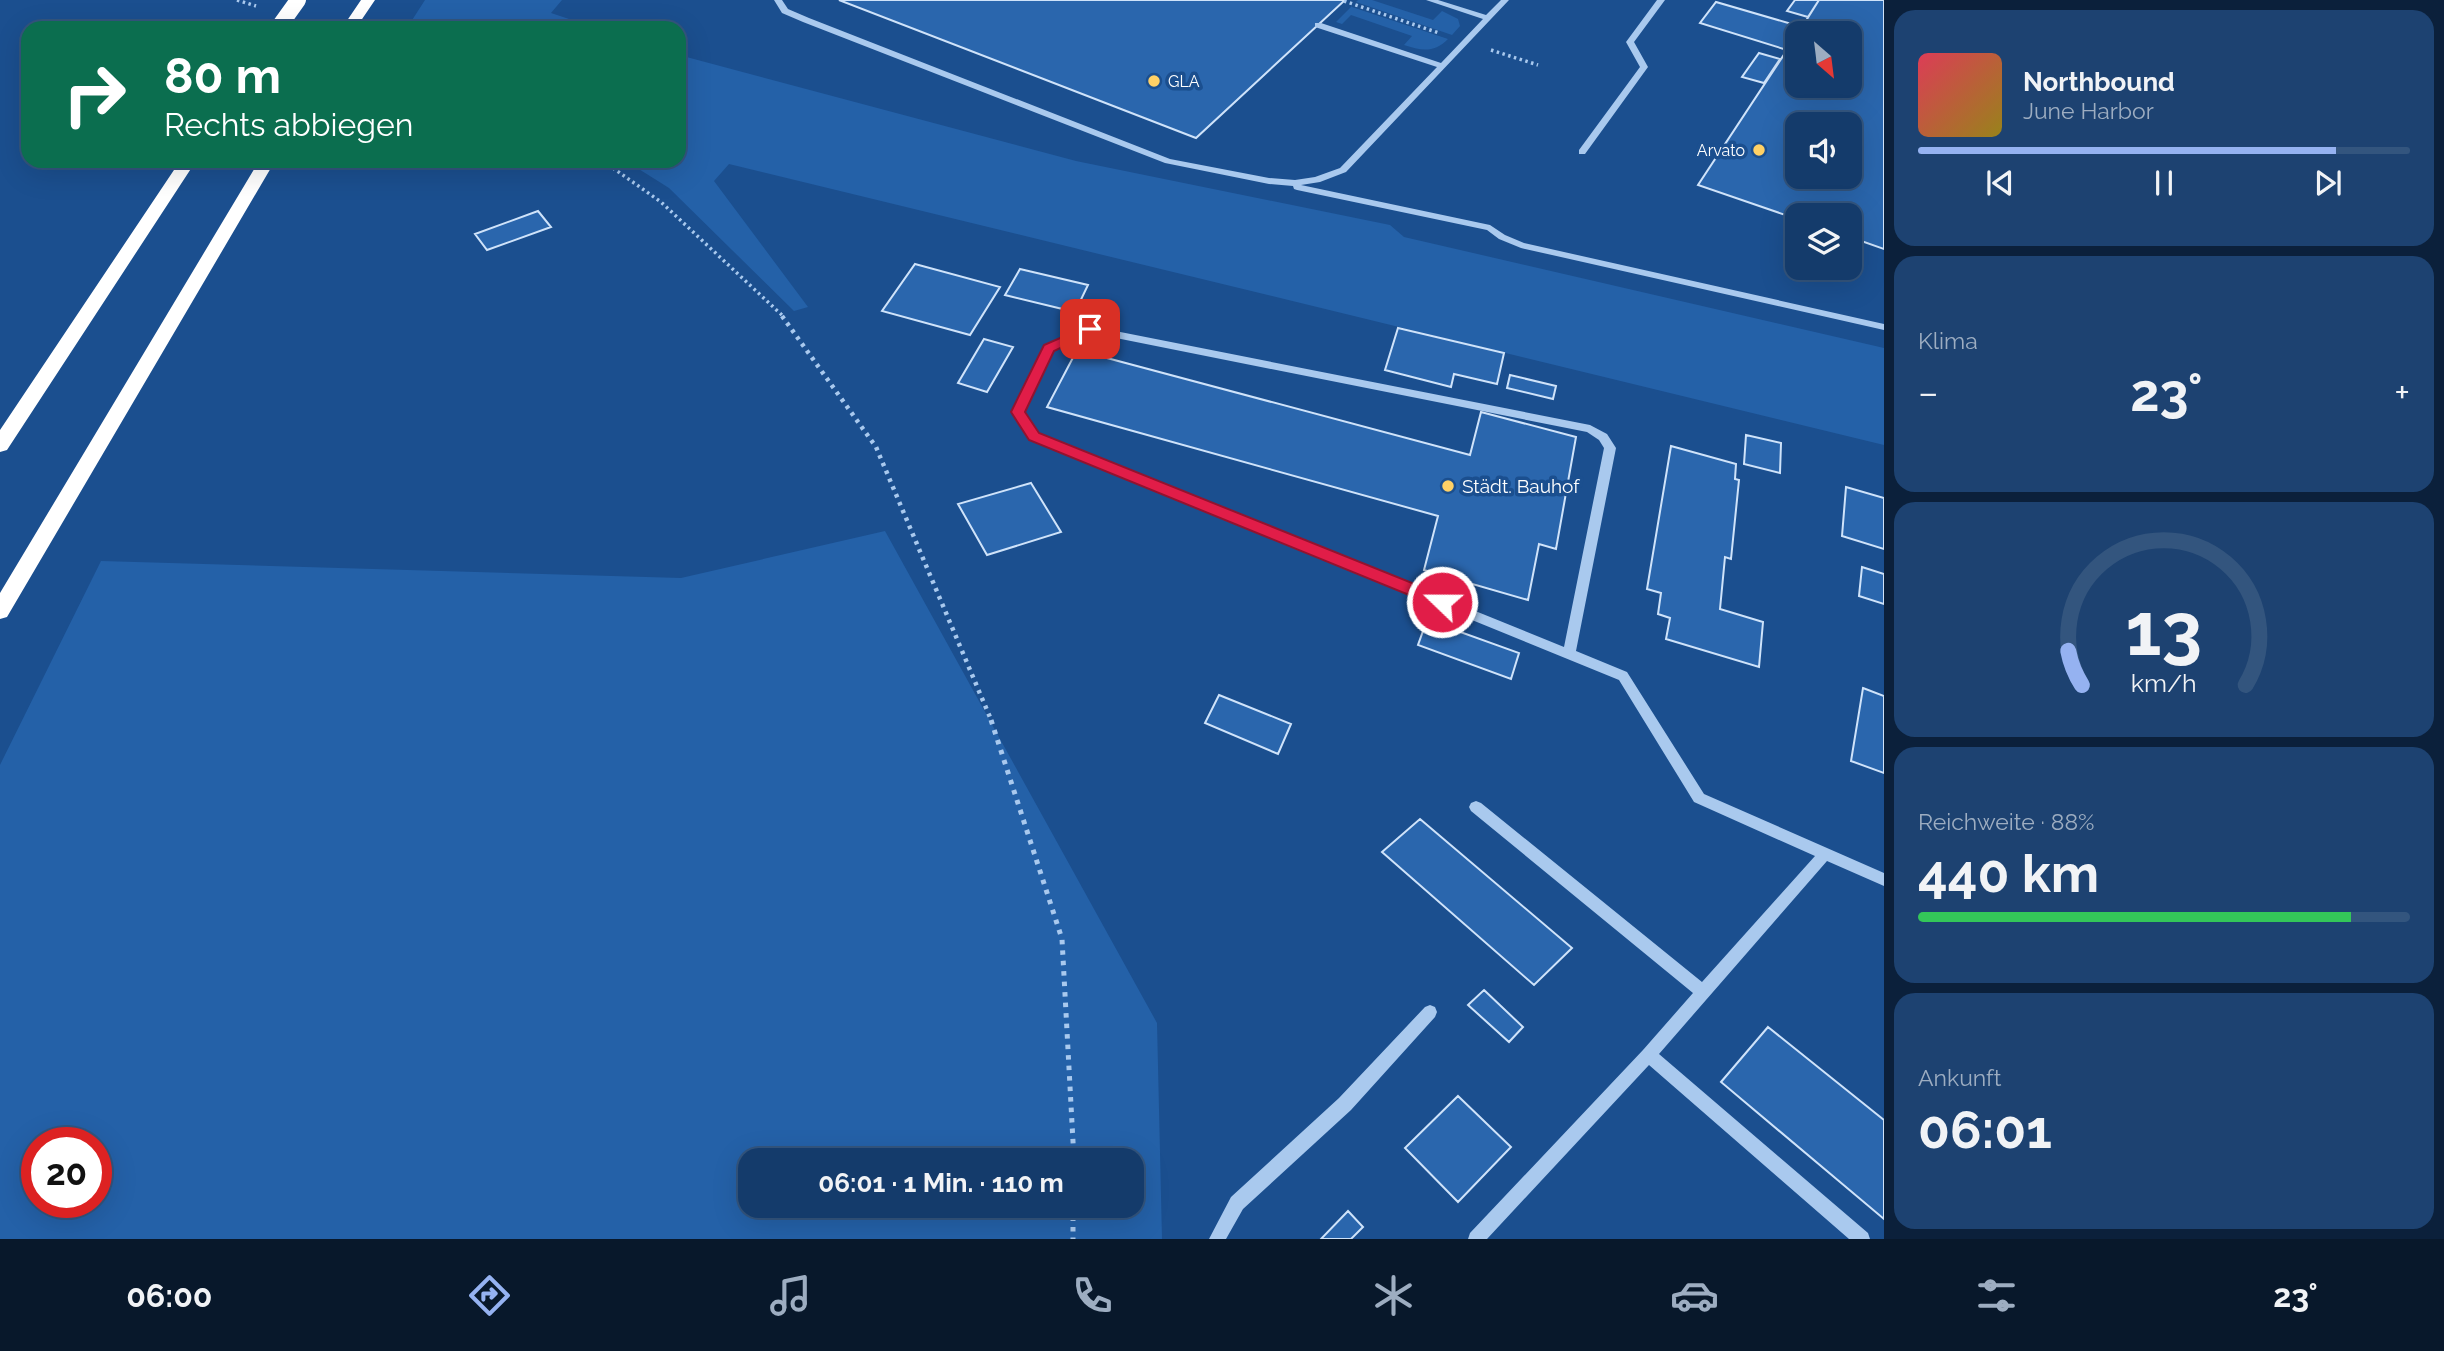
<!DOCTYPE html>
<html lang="de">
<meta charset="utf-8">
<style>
:root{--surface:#143b6b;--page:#1d4271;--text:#f1f3f6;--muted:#9dadc1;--line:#33557e;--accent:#95b2f1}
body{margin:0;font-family:Raleway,sans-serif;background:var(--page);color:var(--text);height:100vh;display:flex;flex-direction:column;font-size:26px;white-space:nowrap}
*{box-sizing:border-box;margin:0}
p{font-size:23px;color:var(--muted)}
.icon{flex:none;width:38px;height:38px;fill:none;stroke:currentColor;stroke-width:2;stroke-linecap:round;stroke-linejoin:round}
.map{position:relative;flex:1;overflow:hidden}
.drawer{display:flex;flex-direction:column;gap:10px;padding:10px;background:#0b203b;width:560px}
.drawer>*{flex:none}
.hud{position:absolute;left:21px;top:21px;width:665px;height:147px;border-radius:21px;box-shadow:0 7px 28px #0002,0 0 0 2px var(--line);background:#0b6e4f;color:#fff;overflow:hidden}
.needle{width:46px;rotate:152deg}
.fabs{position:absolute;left:1785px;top:21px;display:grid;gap:14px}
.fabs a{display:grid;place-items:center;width:77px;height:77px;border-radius:14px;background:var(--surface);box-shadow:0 7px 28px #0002,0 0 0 2px var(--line);font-size:35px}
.speed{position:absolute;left:21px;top:1127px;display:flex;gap:14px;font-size:35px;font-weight:700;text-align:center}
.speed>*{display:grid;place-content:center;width:91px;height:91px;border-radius:50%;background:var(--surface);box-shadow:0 7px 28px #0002,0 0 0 2px var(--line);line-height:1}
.speed .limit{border:10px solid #d22;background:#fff;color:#111}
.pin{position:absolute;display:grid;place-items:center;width:60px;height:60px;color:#fff;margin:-30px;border-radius:14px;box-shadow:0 4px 10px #0006}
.me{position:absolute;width:77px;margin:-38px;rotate:292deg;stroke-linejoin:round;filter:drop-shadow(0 0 5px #0008)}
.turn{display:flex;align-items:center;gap:24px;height:147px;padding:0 28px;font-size:32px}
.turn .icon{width:91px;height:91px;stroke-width:2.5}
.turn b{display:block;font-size:49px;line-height:60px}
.big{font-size:52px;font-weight:700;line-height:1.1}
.drawer .widget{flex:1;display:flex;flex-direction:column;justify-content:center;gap:10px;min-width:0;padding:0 24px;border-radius:21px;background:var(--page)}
.drawer .dial{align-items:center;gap:0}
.dial svg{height:182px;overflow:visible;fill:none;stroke:var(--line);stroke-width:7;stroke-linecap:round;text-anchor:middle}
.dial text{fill:var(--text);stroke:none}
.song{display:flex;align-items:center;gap:21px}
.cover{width:84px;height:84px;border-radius:10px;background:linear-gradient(135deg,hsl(350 70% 55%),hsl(50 70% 35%))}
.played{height:7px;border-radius:4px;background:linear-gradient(90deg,var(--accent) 85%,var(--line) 85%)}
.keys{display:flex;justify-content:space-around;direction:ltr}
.heat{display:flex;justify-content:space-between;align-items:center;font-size:38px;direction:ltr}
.charge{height:10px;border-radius:5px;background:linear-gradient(90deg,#34c759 88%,var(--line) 0)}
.trip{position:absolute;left:738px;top:1148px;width:406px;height:70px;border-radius:21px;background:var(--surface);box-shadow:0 7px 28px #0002,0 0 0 2px var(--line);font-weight:700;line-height:70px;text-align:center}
.menu{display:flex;height:112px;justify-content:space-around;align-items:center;background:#08182b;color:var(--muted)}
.menu .icon{width:49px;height:49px}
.menu .on{color:var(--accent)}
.menu b{font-size:32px;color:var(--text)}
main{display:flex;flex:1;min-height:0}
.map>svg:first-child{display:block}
.green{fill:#2461a8;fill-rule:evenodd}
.building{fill:#2a66ad;stroke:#cfe3fa;stroke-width:2;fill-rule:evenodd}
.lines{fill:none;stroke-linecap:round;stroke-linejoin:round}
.path-far2{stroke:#a9c9ee;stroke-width:3.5;stroke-dasharray:2.5 3.5;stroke-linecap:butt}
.path-far1{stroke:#a9c9ee;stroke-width:4.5;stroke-dasharray:3.5 5;stroke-linecap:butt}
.path{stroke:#a9c9ee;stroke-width:5;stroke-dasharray:4.5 6;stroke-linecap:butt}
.minor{fill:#a9c9ee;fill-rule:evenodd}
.highway{fill:#fff;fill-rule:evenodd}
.highway-bridge{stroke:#fff;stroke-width:16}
.route{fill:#e11d48;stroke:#92132f;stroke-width:2}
.poi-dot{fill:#ffd166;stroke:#1b4f8f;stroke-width:2.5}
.labels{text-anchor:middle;stroke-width:7;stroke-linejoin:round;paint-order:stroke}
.far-poi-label{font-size:16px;fill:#fff;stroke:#1b4f8f;text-anchor:start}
.poi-label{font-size:19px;fill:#fff;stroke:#1b4f8f;text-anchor:start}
</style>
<main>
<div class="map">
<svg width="1884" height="1239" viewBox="0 0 1884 1239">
<rect width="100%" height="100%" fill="#1b4f8f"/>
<path class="green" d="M 425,0 L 562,0 L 551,13 L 596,28 L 407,28 Z
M 1358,0 L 1372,0 L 1433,20 L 1442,11 L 1458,19 L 1460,26 L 1452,35 L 1356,2 Z
M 1352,6 L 1352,7 L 1448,39 C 1434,53 1422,51 1404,45 L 1412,36 L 1351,15 L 1342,24 L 1336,22 Z
M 679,55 L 1076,161 L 1390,225 L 1404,237 L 1884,348 L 1884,445 L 729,164 L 714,181 L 808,307 L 794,311 L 669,188 L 626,161 L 679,161 Z
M 885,531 L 1157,1023 L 1162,1239 L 0,1239 L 0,765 L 101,561 L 681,578 ZM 37,1143 L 96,1143 L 96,1202 L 37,1202 ZM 1132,1160 L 1132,1206 L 751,1206 L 751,1160 Z"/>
<path class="building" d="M 839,0 L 1345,0 L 1196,138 Z
M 1795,0 L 1819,0 L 1808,17 L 1787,11 Z
M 1819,0 L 1884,0 L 1884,249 L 1850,237 L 1850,215 L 1797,215 L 1797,219 L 1698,185 L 1787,50 L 1700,23 L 1716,2 L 1802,27 ZM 1797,33 L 1850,33 L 1850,86 L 1797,86 ZM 1797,124 L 1850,124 L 1850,177 L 1797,177 Z
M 1759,53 L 1780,59 L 1764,83 L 1742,77 Z
M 538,211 L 551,227 L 487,250 L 475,234 Z
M 915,264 L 1000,287 L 970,335 L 882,311 Z
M 1020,269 L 1088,285 L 1075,312 L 1005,295 Z
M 1398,328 L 1504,353 L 1497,384 L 1454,374 L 1451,387 L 1385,370 Z
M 984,339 L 1013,347 L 987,392 L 958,383 Z
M 1077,350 L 1470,455 L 1481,412 L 1576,437 L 1556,549 L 1539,544 L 1528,600 L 1424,570 L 1438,516 L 1047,407 Z
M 1510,375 L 1556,386 L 1553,399 L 1507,388 Z
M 1746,435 L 1781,443 L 1780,473 L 1744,464 Z
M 1671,446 L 1736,464 L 1735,479 L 1739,480 L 1731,559 L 1725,557 L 1720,609 L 1763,622 L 1759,667 L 1666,639 L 1670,618 L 1658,614 L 1661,593 L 1647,589 Z
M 1031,483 L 1061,532 L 987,555 L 958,504 Z
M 1846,487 L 1884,498 L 1884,549 L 1842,536 Z
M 1862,567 L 1884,574 L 1884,604 L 1859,596 Z
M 1427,620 L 1519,653 L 1511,679 L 1418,645 Z
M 1863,688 L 1884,696 L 1884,773 L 1851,761 Z
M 1219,695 L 1291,724 L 1278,754 L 1205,723 Z
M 1420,819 L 1572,948 L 1534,985 L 1382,852 Z
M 1484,990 L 1523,1027 L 1509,1042 L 1468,1005 Z
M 1768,1027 L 1884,1120 L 1884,1219 L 1721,1082 Z
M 1458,1096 L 1511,1147 L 1458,1202 L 1405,1148 Z
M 1348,1211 L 1363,1227 L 1351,1239 L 1321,1239 Z"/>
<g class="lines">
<path class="path-far2" d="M 237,0 L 256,6
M 1344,1 L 1439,33
M 1491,50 L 1538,65
M 603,161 L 661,202 L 784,317"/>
<path class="path-far1" d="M 782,316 L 876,447 L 992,722"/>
<path class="path" d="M 991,720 L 1062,939 L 1074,1160
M 1073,1206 L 1073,1239"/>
<path class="minor" d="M 774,0 L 782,0 L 788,9 L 809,18 L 1170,159 L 1269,178 L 1295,180 L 1315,177 L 1340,168 L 1437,67 L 1315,27 L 1315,23 L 1321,23 L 1441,63 L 1483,19 L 1426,0 L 1438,0 L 1486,15 L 1501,0 L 1509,0 L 1346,172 L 1320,182 L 1301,185 L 1490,225 L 1505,235 L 1524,243 L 1884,324 L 1884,330 L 1521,248 L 1499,239 L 1487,230 L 1297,190 L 1294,189 L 1293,186 L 1269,184 L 1165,163 L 803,22 L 782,13 Z
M 1657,0 L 1665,0 L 1634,42 L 1648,67 L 1585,154 L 1579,154 L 1579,150 L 1640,67 L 1626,42 Z
M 1090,326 L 1590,425 L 1607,434 L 1616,448 L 1576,651 L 1627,672 L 1704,794 L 1884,873 L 1884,886 L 1827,861 L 1659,1054 L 1868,1233 L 1870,1239 L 1849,1239 L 1649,1065 L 1487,1239 L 1468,1239 L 1470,1233 L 1643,1050 L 1693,993 L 1471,811 L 1469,807 L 1471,803 L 1476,801 L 1481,803 L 1702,982 L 1815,856 L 1694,802 L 1619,680 L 1030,440 L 1013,412 L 1044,348 L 1045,346 ZM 1091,333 L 1587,432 L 1599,440 L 1604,448 L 1564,647 L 1038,434 L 1023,412 L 1053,350 Z
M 1430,1005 L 1435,1007 L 1437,1012 L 1435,1017 L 1351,1110 L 1243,1209 L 1226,1239 L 1209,1239 L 1231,1197 L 1339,1098 L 1425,1007 Z"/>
<path class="highway" d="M 361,0 L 375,0 L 356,28 L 342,28 Z
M 180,161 L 196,161 L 7,450 L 0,452 L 0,430 Z
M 259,161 L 275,161 L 7,617 L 0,619 L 0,593 Z"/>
<path class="highway-bridge" d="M 278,28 L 298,0"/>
</g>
<path class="route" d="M 1090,325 L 1096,329 L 1094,332 L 1054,351 L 1025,412 L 1039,433 L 1447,597 L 1450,602 L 1447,606 L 1436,606 L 1029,440 L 1011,412 L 1044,345 Z"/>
<g class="poi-dot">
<circle cx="1154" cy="81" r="7"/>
<circle cx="1759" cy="150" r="7"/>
<circle cx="1448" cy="486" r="7"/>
</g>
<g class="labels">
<g class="far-poi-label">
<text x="1168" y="87">GLA</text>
<text x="1745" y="156" text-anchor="end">Arvato</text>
</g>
<g class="poi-label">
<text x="1462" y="493">Städt. Bauhof</text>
</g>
</g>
</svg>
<div class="fabs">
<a><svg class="needle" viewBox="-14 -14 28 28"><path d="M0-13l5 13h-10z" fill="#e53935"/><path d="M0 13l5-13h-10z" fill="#9dadc1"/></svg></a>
<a><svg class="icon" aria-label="sound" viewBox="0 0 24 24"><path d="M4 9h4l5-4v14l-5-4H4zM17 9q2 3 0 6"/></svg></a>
<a><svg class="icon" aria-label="layers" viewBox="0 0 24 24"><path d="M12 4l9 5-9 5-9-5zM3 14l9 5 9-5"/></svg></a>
</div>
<div class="speed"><div class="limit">20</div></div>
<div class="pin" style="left:1090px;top:329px;background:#d93025"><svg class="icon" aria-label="arrive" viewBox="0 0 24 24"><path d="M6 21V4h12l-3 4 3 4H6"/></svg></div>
<svg class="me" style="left:1442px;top:602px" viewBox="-20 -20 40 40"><circle r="17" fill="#e11d48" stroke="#fff" stroke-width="3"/><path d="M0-11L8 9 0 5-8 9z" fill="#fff"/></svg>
<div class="trip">06:01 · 1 Min. · 110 m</div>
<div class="hud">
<div class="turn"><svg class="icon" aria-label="right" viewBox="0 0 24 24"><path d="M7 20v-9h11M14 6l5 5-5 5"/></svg><div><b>80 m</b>Rechts abbiegen</div></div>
</div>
</div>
<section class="drawer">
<div class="widget">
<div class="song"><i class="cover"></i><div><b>Northbound</b><p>June Harbor</p></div></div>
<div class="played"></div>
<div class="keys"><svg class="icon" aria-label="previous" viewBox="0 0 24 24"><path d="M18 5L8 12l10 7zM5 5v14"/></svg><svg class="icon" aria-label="pause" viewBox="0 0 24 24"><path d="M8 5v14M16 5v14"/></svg><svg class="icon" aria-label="next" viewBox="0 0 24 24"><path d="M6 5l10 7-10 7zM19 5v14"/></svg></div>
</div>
<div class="widget"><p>Klima</p>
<div class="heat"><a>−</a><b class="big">23°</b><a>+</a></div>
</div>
<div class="widget dial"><svg viewBox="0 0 100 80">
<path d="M14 69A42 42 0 1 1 86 69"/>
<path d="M14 69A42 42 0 0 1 8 54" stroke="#95b2f1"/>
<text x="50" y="56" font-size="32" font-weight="700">13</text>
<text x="50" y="72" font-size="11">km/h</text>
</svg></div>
<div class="widget"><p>Reichweite · 88%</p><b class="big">440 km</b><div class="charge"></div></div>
<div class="widget"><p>Ankunft</p><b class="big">06:01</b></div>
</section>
</main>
<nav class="menu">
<b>06:00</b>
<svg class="icon on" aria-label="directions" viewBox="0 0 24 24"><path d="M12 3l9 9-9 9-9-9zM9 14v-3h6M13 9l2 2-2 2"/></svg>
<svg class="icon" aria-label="music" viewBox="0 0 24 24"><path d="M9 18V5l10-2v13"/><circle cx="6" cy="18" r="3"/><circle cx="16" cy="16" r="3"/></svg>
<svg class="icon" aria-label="phone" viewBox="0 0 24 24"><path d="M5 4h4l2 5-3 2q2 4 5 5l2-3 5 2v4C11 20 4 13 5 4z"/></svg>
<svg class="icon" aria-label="climate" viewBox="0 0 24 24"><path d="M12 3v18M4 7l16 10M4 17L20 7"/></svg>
<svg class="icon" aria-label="car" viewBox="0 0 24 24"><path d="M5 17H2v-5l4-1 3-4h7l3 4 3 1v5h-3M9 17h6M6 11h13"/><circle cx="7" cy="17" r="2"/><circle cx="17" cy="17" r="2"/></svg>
<svg class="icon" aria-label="filters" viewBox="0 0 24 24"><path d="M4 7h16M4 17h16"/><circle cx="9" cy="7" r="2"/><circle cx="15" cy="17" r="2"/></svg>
<b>23°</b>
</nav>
